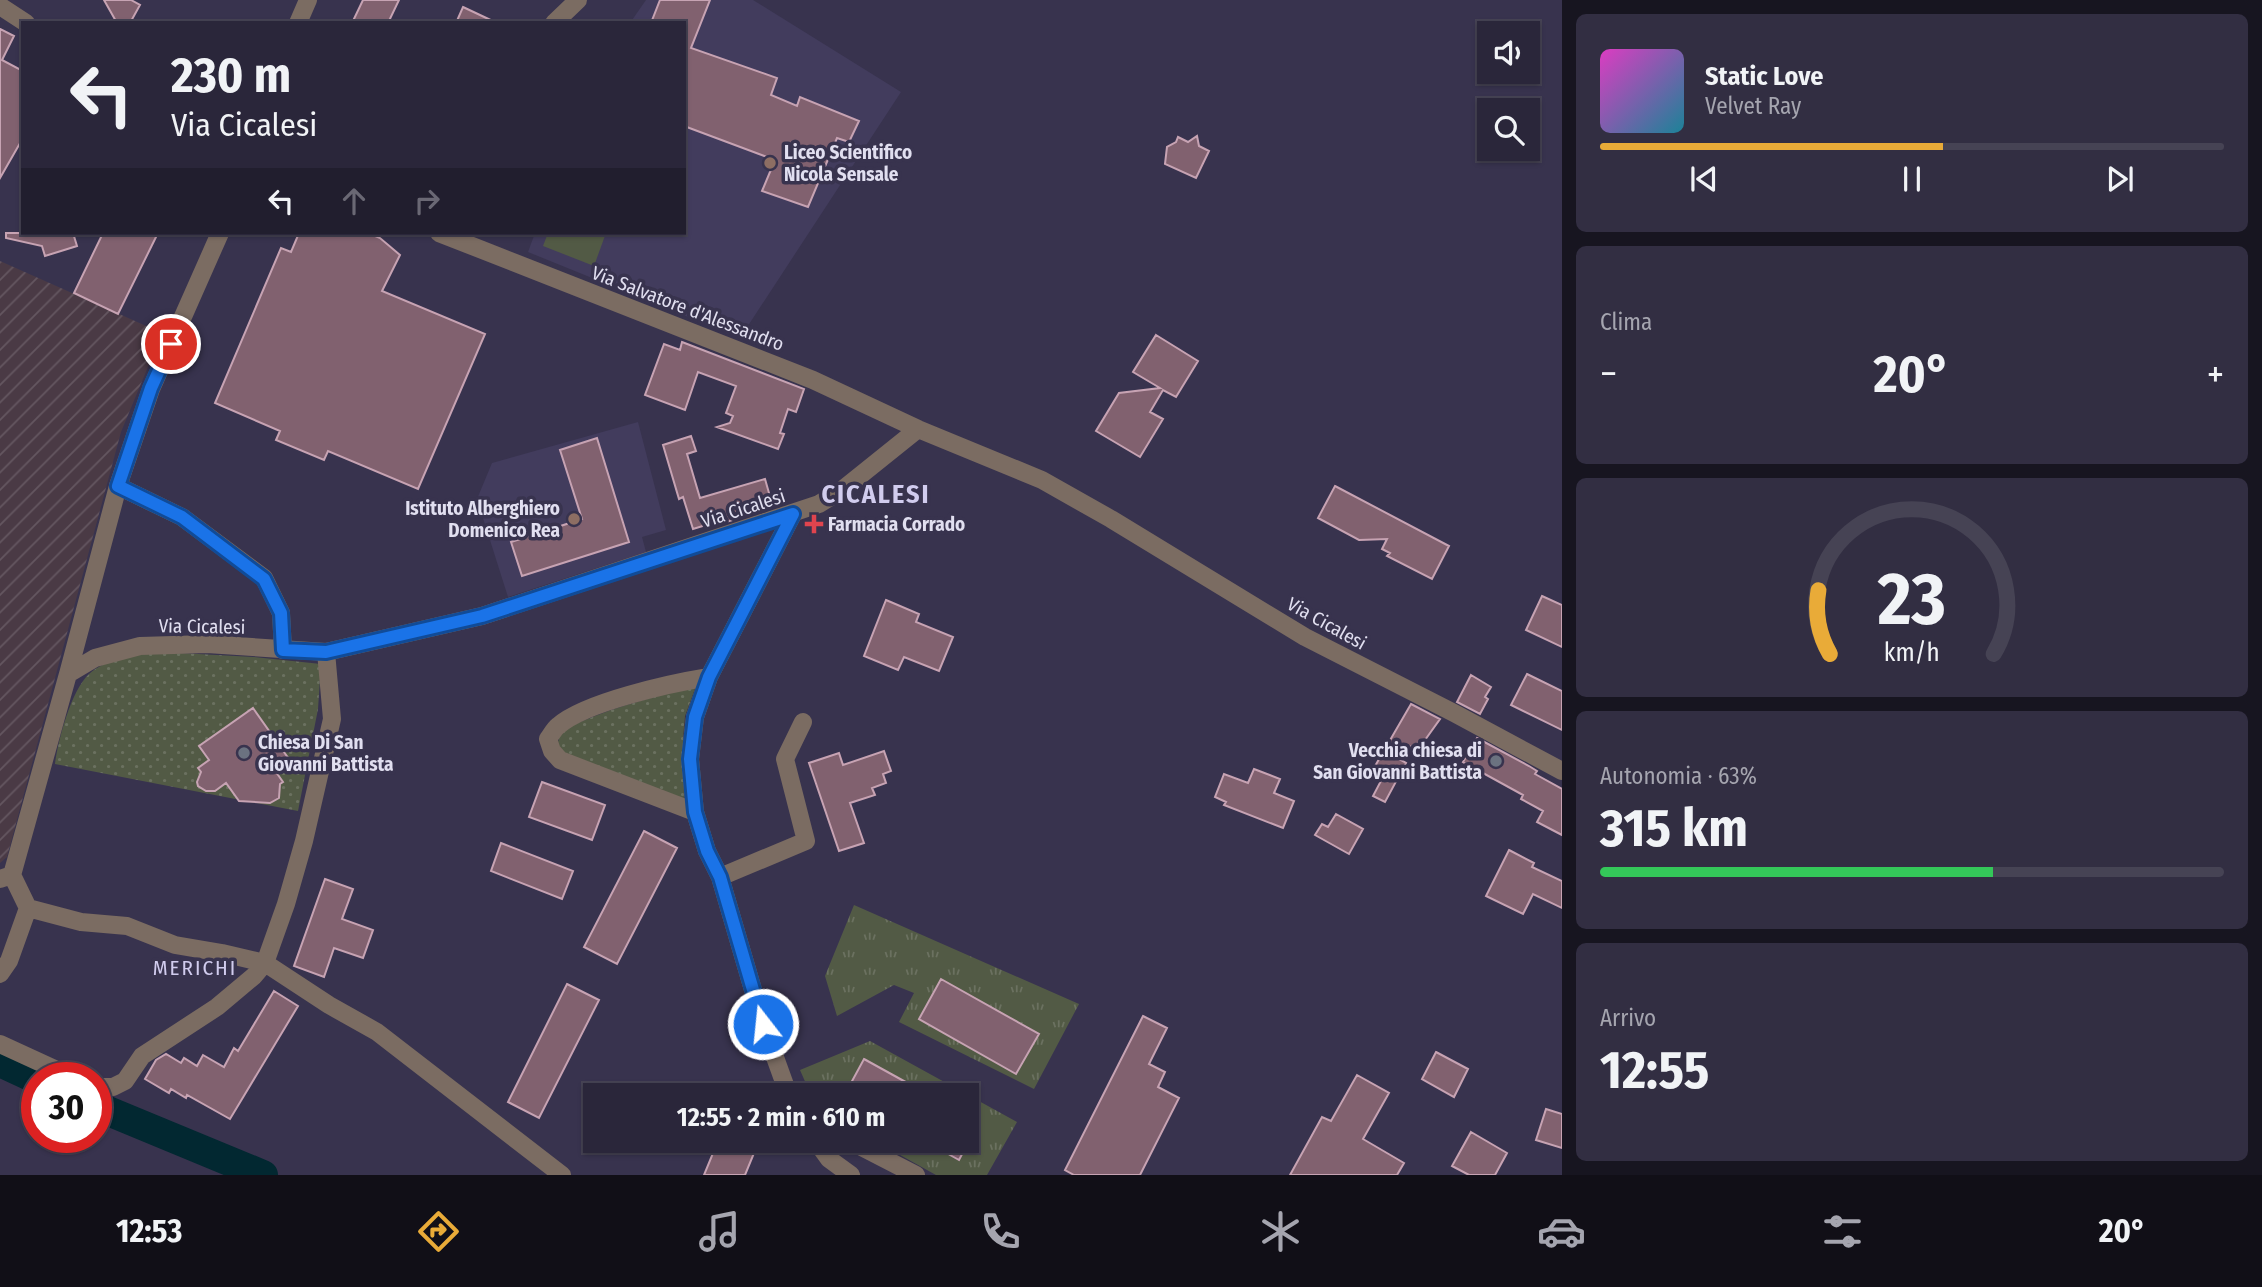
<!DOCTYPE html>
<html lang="it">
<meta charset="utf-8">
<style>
:root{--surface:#2a263a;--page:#322e42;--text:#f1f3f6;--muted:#a5a5af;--line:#464354;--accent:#e9ab38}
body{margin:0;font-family:"Fira Sans Condensed",sans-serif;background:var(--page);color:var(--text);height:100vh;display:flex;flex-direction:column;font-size:26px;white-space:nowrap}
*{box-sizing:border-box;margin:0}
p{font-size:23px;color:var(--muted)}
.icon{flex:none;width:38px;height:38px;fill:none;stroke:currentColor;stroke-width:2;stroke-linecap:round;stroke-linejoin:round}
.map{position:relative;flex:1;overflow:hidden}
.drawer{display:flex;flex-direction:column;gap:14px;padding:14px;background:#171520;width:700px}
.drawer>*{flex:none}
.guide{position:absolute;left:21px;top:21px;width:665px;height:214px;border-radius:0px;box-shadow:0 2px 5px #0004,0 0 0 2px var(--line);background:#2a263a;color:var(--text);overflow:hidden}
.controls{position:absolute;left:1477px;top:21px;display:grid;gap:14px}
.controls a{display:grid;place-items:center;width:63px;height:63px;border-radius:0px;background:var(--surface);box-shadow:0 2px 5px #0004,0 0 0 2px var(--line);font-size:35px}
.speed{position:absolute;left:21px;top:1062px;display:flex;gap:14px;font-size:35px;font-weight:700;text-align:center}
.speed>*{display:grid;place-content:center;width:91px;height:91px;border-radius:50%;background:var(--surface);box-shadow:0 2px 5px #0004,0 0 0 2px var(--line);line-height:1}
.speed .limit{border:10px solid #d22;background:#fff;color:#111}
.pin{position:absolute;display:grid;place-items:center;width:60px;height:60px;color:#fff;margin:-30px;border:4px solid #fff;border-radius:50%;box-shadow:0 2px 7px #0007}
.me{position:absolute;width:77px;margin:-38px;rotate:344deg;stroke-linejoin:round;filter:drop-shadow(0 0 5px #0008)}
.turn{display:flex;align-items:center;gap:24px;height:147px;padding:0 35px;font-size:32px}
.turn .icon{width:91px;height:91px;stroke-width:2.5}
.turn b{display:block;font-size:49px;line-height:60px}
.lanes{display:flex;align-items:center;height:66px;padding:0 35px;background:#0003;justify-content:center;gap:35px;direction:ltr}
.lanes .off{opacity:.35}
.big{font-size:52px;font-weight:700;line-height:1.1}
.drawer .card{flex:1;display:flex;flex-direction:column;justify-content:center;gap:10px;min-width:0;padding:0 24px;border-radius:10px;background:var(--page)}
.drawer .dial{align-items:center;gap:0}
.dial svg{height:182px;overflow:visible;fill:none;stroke:var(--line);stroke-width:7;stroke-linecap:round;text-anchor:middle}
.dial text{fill:var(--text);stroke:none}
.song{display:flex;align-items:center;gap:21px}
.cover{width:84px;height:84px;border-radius:10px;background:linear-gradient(135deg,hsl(310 70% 55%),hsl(190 70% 35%))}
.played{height:7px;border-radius:4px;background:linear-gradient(90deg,var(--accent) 55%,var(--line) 55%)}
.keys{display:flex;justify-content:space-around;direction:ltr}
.heat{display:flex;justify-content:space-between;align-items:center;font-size:38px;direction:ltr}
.charge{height:10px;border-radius:5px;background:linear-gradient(90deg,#34c759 63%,var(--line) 0)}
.trip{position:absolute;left:583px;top:1083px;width:396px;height:70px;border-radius:0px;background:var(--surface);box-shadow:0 2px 5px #0004,0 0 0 2px var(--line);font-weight:700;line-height:70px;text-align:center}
.tabs{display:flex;height:112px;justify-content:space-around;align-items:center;background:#110f17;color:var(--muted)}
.tabs .icon{width:49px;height:49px}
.tabs .selected{color:var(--accent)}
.tabs b{font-size:32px;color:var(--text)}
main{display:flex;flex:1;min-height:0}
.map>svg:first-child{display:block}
.industrial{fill:url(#industrial-furrows)}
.built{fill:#423c5d}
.grass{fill:url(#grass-tufts)}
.park{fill:url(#park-dots)}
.garden{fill:#525a45}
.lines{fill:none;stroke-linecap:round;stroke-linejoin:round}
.river{stroke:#022831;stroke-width:30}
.building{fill:#81616f;stroke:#c7a3b3;stroke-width:2}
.minor{stroke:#7b6c62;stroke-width:18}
.route-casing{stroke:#114b97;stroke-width:18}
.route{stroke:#1a73e8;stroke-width:12}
.education-dot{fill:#8d6e63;stroke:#38334e;stroke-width:2.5}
.health-dot{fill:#e0444e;stroke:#38334e;stroke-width:2.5}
.worship-dot{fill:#6b7280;stroke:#38334e;stroke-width:2.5}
.labels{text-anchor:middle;stroke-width:7;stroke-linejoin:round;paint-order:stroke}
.poi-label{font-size:19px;font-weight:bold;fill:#e1dff0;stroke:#38334e;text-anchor:start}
.street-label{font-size:19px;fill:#e1dff0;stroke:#38334e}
.neighbourhood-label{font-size:21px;letter-spacing:2px;fill:#d1ccee;stroke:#38334e}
.district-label{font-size:26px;font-weight:bold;letter-spacing:2px;fill:#d1ccee;stroke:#38334e}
</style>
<main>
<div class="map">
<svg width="1562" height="1175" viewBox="0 0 1562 1175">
<defs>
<pattern id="industrial-furrows" width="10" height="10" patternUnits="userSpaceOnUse" patternTransform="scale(1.75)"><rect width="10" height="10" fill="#4a3a45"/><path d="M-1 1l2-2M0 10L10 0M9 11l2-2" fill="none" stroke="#645660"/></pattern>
<pattern id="grass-tufts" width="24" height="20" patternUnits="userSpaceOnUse" patternTransform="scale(1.75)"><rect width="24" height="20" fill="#525a45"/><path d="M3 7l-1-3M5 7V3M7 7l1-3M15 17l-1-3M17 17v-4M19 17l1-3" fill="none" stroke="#6b7160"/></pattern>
<pattern id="park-dots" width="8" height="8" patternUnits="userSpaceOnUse" patternTransform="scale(1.75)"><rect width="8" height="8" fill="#525a45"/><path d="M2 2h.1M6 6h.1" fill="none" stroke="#6b7160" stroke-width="1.8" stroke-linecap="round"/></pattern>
</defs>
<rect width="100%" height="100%" fill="#38334e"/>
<path class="industrial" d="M 0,261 L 162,333 L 121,432 L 7,857 L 0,863 Z"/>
<path class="built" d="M 646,0 L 753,0 L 901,92 L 740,338 L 528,252 L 535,233 L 684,233 L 684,23 L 630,23 Z
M 638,422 L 666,530 L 642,537 L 646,552 L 508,597 L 477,499 L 492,463 Z"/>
<path class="grass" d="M 854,905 L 1079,1004 L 1034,1089 L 899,1022 L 914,993 L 894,985 L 837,1016 L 825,976 Z
M 870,1041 L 1017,1122 L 987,1175 L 936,1175 L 875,1141 L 966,1141 L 966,1096 L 811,1095 L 800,1070 Z"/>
<path class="park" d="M 161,652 L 254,657 L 321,664 L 318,709 L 298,811 L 55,764 C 58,740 71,691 89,674 C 108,657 138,655 161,652 Z
M 696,686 L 685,716 L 683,738 L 684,800 L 559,751 L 558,742 L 561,731 C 604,709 650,698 696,686 Z"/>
<path class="garden" d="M 548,233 L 606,233 L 594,266 L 543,246 Z"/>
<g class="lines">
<path class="river" d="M 0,1062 L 37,1079
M 96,1106 L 263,1175"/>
</g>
<path class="building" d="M 104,0 L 131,0 L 140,5 L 130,23 L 117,23 Z
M 363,0 L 399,0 L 388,23 L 352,23 Z
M 660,0 L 710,0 L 691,48 L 777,78 L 771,95 L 797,106 L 800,97 L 859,121 L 849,142 L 837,138 L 808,207 L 762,191 L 775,160 L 684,126 L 684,23 L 651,23 Z
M 463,7 L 497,23 L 456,23 Z
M 0,29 L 14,36 L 2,60 L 23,71 L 23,138 L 0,178 Z
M 1197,136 L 1199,146 L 1209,151 L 1196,178 L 1165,164 L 1167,147 L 1176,142 L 1178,137 L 1188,142 Z
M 6,233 L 73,233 L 77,246 L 45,256 L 42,246 L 6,238 Z
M 103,233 L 158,233 L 118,314 L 74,293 Z
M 299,233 L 368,233 L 380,238 L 400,255 L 382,291 L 485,334 L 418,489 L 328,451 L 324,460 L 276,440 L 280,431 L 215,403 L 281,248 L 291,252 Z
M 1156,335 L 1198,361 L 1176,397 L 1163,390 L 1150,412 L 1163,419 L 1140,457 L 1096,431 L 1119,393 L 1160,388 L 1133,372 Z
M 682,342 L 804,389 L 796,412 L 788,409 L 780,433 L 784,434 L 778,449 L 717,427 L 730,423 L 733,416 L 726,413 L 736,386 L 698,372 L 685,410 L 645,395 L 664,344 L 680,350 Z
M 691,436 L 696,451 L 687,454 L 700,498 L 765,479 L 773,507 L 720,524 L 719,521 L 693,529 L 683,497 L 679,499 L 663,445 Z
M 597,438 L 629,542 L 522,576 L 511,542 L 582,519 L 560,450 Z
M 1335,486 L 1449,546 L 1432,579 L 1387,556 L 1390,553 L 1382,549 L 1387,539 L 1359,540 L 1318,518 Z
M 1542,596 L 1562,605 L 1562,647 L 1526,630 Z
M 886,600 L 919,614 L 916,622 L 953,637 L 939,671 L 904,657 L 898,670 L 864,656 Z
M 1527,674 L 1562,691 L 1562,730 L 1511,705 Z
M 1471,675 L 1491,687 L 1485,697 L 1488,699 L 1480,714 L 1457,702 Z
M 1411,704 L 1440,719 L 1425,740 L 1392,755 L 1406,763 L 1385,802 L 1373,796 L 1382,779 L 1371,773 Z
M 253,708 L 291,762 L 276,772 L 283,782 L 280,784 L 279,798 L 270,803 L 239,801 L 226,783 L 215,791 L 206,791 L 198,786 L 197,782 L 201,772 L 198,768 L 209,760 L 199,746 Z
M 1477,738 L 1529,766 L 1537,771 L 1535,774 L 1562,789 L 1562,835 L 1537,822 L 1543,811 L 1521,799 L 1523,795 L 1463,762 Z
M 884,751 L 891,771 L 883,774 L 886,783 L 872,788 L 875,795 L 850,803 L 864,843 L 839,851 L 809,763 L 839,753 L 843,765 Z
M 1254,769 L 1280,779 L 1274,793 L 1294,801 L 1283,828 L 1224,805 L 1226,802 L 1215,797 L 1224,774 L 1248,783 Z
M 542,782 L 605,805 L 592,840 L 529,817 Z
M 1336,814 L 1363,829 L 1349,854 L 1315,835 L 1322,824 L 1328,827 Z
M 644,831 L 677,848 L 617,964 L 584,947 Z
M 501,843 L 573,871 L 562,899 L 491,871 Z
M 1509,850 L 1534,863 L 1532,867 L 1562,881 L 1562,908 L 1533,894 L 1523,914 L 1486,896 Z
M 325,879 L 353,889 L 342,919 L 373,930 L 363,958 L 334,948 L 324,977 L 294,966 Z
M 941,979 L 1039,1034 L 1016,1074 L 919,1019 Z
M 567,984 L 599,1000 L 539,1118 L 508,1102 Z
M 274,991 L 298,1006 L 230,1119 L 187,1095 L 186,1098 L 171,1089 L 169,1093 L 145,1079 L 156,1060 L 166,1054 L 181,1063 L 184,1058 L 197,1066 L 203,1055 L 224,1067 L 234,1048 L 238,1051 Z
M 1143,1016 L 1167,1028 L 1149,1064 L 1165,1072 L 1158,1087 L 1179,1098 L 1140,1175 L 1074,1175 L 1065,1170 Z
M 1436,1052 L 1468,1069 L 1454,1097 L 1422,1079 Z
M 864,1059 L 931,1096 L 850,1096 L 855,1086 L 851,1083 Z
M 1357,1075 L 1389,1093 L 1363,1139 L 1404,1163 L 1397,1175 L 1290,1175 L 1322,1117 L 1331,1121 Z
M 1546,1109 L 1562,1114 L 1562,1148 L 1536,1140 Z
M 1471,1132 L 1507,1153 L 1495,1175 L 1469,1175 L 1452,1166 Z
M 718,1141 L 759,1141 L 745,1175 L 704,1175 Z
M 925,1141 L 969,1141 L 959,1160 Z"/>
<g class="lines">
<path class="minor" d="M 0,6 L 26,23
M 298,23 L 308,0
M 554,23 L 578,0
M 439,233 L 813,380 L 918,429
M 118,486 L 182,517 L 264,578 L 281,613 L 283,650
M 68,674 L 118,486 L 151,389 L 220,233
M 695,812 L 560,760 L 552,751 L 548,739 C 551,735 554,729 558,726 C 585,702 672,683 709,677
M 12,875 L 28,908 L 81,922 L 127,926 L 175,945 L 222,953 L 265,963 L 329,1005 L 377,1032 L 562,1175
M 720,877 L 806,841 L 785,759 L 803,722
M 0,879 L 12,875 L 68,674 L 95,658 L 140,646 L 207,644 L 326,652 L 482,616 L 819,504 L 842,490 L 918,429 L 1042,480 L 1111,519 L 1305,637 L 1454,713 L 1562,771
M 0,974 L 9,961 L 28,908
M 0,1044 L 74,1078
M 96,1087 L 113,1087 L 125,1081 L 142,1056 L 217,1007 L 254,976 L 265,963 L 286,904 L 304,841 L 332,719 L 326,652
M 789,1096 L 763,1024 L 720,877 L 707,851 L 695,812 L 690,759 L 695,717 L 709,677 L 793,514
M 816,1141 L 829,1159 L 851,1175
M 850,1141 L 916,1175"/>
</g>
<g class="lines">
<defs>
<path id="route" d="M 171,344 L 151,388 L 118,486 L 182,517 L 264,579 L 281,613 L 283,650 L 326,652 L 482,616 L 793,514 L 709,677 L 695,717 L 690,759 L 695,812 L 707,851 L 720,877 L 763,1024"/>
</defs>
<use href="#route" class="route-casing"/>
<use href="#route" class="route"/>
</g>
<g class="education-dot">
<circle cx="770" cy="163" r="7"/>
<circle cx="574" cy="519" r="7"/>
</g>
<path class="health-dot" d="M810.5 513.5h7v7h7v7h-7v7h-7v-7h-7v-7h7z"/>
<g class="worship-dot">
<circle cx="244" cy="753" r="7"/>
<circle cx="1496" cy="761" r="7"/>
</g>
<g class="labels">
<g class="poi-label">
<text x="784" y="159">Liceo Scientifico<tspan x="784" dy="22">Nicola Sensale</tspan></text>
<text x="560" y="515" text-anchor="end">Istituto Alberghiero<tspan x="560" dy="22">Domenico Rea</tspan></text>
<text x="828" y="531">Farmacia Corrado</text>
<text x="258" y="749">Chiesa Di San<tspan x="258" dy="22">Giovanni Battista</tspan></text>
<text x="1482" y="757" text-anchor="end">Vecchia chiesa di<tspan x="1482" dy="22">San Giovanni Battista</tspan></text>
</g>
<g class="street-label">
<text transform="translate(688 308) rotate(21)" y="7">Via Salvatore d'Alessandro</text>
<text transform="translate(743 508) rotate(-18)" y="7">Via Cicalesi</text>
<text transform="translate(1327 623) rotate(29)" y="7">Via Cicalesi</text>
<text transform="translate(202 626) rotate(1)" y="7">Via Cicalesi</text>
</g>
<g class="neighbourhood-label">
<text x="195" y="975">MERICHI</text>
</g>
<g class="district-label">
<text x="876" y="503">CICALESI</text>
</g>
</g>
</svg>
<div class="controls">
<a><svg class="icon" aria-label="sound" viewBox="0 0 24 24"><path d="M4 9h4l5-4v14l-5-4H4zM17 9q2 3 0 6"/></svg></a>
<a><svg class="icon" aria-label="search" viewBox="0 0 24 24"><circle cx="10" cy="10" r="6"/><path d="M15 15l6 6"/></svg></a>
</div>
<div class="speed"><div class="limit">30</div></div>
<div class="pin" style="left:171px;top:344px;background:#d93025"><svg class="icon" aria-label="arrive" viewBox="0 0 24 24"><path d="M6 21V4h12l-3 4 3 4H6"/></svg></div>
<svg class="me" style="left:763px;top:1024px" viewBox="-20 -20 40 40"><circle r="17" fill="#1a73e8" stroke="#fff" stroke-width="3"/><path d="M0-11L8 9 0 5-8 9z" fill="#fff"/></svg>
<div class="trip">12:55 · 2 min · 610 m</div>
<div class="guide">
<div class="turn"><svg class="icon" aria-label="left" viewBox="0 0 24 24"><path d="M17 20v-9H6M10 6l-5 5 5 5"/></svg><div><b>230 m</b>Via Cicalesi</div></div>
<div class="lanes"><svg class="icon" aria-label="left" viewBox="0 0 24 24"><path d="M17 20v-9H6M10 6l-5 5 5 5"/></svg><svg class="icon off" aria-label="ahead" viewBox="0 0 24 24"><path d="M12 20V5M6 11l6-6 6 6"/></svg><svg class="icon off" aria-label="right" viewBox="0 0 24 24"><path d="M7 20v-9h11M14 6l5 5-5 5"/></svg></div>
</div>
</div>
<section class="drawer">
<div class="card">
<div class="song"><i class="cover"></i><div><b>Static Love</b><p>Velvet Ray</p></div></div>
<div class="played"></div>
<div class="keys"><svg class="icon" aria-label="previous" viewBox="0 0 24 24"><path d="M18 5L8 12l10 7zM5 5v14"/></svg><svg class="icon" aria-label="pause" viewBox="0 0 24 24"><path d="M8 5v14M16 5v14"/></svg><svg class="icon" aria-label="next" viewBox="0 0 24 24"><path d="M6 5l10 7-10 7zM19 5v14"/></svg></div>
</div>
<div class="card"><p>Clima</p>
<div class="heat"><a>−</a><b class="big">20°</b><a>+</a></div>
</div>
<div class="card dial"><svg viewBox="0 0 100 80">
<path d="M14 69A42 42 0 1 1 86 69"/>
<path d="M14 69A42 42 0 0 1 9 41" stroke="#e9ab38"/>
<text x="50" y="56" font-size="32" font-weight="700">23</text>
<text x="50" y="72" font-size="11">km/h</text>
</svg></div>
<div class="card"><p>Autonomia · 63%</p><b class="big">315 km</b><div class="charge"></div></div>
<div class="card"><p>Arrivo</p><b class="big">12:55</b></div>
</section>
</main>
<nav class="tabs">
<b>12:53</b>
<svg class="icon selected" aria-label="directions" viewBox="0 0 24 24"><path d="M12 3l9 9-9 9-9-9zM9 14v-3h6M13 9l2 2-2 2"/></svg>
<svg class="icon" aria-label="music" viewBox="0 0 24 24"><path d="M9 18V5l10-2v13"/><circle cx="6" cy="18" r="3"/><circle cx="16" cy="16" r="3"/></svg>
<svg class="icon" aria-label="phone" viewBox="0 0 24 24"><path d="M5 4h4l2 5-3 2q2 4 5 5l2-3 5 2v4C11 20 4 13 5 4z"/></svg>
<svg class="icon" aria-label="climate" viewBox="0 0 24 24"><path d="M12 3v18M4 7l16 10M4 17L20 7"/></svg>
<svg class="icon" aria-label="car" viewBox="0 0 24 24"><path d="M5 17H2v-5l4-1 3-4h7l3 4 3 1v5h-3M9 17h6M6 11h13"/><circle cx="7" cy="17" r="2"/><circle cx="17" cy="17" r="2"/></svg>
<svg class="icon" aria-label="filters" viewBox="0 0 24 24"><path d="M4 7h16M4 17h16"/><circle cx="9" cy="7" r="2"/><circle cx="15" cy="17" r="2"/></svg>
<b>20°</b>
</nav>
